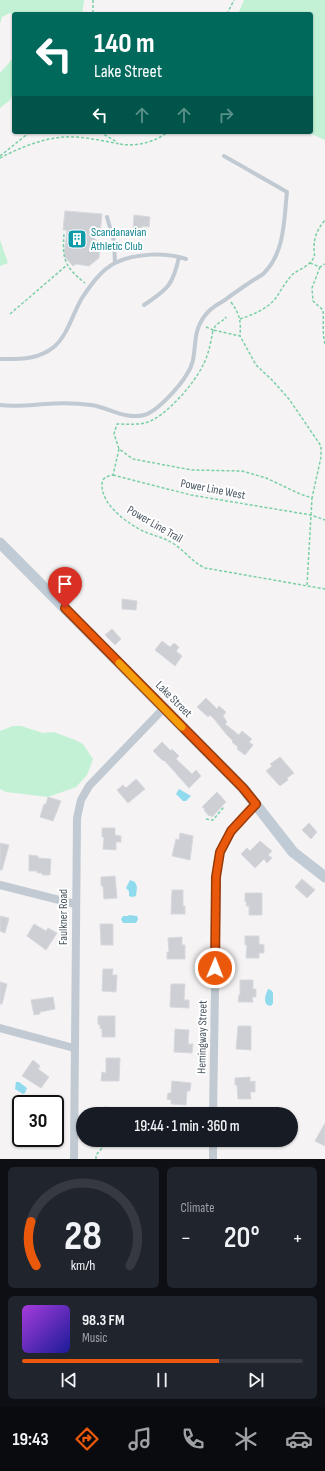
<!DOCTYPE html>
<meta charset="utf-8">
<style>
:root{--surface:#171b24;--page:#20242c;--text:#f1f3f6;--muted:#9ea1a6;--line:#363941;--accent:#ea580c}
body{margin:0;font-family:"Sofia Sans Condensed",sans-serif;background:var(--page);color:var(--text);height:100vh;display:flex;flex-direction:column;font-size:15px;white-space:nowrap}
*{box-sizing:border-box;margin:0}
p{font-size:13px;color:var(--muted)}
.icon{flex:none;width:22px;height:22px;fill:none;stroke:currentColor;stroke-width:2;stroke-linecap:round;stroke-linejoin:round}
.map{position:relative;height:1159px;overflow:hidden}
.drawer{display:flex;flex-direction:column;gap:8px;padding:8px;background:#0d0f14;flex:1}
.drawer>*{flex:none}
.guide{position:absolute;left:12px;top:12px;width:301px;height:122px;border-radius:4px;box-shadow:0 1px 3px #0004;background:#00695c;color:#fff;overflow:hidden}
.speed{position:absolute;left:12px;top:1095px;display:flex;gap:8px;font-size:20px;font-weight:700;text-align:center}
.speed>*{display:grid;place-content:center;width:52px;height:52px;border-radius:50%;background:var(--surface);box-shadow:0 1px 3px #0004;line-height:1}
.speed .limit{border:2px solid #111;border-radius:6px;background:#fff;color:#111}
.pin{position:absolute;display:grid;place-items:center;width:34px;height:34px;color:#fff;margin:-41px -17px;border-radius:50% 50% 50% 0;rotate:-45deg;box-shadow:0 0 4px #0007}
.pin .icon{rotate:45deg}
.me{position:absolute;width:44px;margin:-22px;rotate:1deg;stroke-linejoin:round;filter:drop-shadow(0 0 3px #0008)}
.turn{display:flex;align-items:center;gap:14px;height:84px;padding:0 16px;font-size:18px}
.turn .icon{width:52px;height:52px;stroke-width:2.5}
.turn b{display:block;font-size:28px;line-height:34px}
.lanes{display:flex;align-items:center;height:38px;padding:0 16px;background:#0003;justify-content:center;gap:20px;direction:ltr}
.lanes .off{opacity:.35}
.big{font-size:30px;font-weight:600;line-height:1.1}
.drawer .card{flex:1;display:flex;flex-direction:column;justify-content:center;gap:6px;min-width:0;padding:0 14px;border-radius:6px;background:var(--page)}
.drawer .dial{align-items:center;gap:0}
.dial svg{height:104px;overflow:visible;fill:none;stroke:var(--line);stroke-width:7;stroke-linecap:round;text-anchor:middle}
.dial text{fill:var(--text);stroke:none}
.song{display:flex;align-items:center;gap:12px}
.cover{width:48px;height:48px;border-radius:6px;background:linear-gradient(135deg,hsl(280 70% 55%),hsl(240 70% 35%))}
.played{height:4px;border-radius:2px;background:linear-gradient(90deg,var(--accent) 70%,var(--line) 70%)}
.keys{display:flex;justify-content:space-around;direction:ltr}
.heat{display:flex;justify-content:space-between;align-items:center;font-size:22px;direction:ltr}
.drawer .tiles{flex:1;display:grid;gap:8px;grid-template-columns:1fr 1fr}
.card:last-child{grid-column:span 2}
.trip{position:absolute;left:76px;top:1107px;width:222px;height:40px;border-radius:20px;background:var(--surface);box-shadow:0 1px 3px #0004;font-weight:600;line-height:40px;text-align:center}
.dock{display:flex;height:64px;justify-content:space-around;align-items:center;background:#090b0e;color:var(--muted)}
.dock .icon{width:28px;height:28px}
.dock .on{color:var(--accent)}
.dock b{font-size:18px;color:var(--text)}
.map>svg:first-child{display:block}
.green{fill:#c3f1d5}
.water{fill:#90daee}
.building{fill:#cdcfd5;stroke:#d7d9de}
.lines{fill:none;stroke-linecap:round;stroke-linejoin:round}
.path{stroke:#7ad0a6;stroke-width:1.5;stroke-dasharray:3 2;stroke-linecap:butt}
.lane{stroke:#c1cad2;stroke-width:4}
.street{stroke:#c1cad2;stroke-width:8}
.secondary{stroke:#c1cbd6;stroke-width:11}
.route-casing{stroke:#983908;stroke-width:10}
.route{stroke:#ea580c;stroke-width:7}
.slow{stroke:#f59e0b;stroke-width:7}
.labels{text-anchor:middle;stroke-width:4;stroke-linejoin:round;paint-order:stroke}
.culture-label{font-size:12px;fill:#0d838f;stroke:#fff;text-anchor:start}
.street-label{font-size:12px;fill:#4a5661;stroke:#fff}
</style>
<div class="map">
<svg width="325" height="1159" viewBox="0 0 325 1159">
<rect width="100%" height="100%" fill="#f5f3f3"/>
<path class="green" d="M 0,0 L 84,0 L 84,1 L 82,14 L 14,14 L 14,16 L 10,13 L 2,17 L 0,24 Z
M 244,0 L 325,0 L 325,140 L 307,132 L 311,132 L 311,14 L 238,14 Z
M 14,57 L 14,91 L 10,100 L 0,108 L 0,73 Z
M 0,240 L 8,263 L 0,266 Z
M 13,726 L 21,726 L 43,733 L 54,732 L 75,740 L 83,744 L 93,759 L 87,775 L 76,787 L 48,797 L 6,792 L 0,789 L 0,731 Z"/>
<path class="water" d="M 179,789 L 191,796 L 186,801 L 183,801 L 176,794 Z
M 130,880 L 135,882 L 137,887 L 136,896 L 132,897 L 129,896 L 129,891 L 126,888 Z
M 129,915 L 137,916 L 138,919 L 136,923 L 123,923 L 121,919 L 123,916 L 128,916 Z
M 268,989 L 271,990 L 273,993 L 273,1003 L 271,1006 L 267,1005 C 263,1000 266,994 268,989 Z
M 16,1082 L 19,1082 L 27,1088 L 25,1093 L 23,1094 L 15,1089 Z"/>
<path class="building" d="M 65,211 L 102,214 L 100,234 L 90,233 L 100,245 L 99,258 L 89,266 L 76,264 L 73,266 L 64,256 L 67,230 L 63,230 Z
M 134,215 L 150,217 L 149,227 L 142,226 L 142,231 L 133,230 Z
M 122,599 L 137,601 L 136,610 L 122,609 Z
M 112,629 L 121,639 L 115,645 L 105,635 Z
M 162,641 L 170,647 L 174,643 L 179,647 L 176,651 L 182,656 L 175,666 L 155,650 Z
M 206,698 L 217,709 L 219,706 L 226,712 L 223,716 L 227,722 L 225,724 L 239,735 L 242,731 L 252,739 L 249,742 L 253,745 L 245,755 L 237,749 L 238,747 L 232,742 L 233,741 L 226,734 L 215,720 L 210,715 L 208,717 L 197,707 Z
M 162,742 L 171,751 L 172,749 L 179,756 L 176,759 L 192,774 L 196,770 L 201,776 L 189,788 L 164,760 L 163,761 L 153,751 Z
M 280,757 L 294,773 L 287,778 L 288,780 L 280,786 L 266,771 L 272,766 L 270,764 Z
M 136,779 L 145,789 L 128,803 L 117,790 L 123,785 L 126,788 Z
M 217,792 L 226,802 L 212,817 L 210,815 L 209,816 L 204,810 L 205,809 L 202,807 Z
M 48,797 L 61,801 L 53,821 L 40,817 L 44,804 L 46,804 Z
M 309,823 L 317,832 L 311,839 L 302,830 Z
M 102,828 L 115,828 L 115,835 L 121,836 L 121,842 L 116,842 L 116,850 L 103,849 L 104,837 L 102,837 Z
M 180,833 L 193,836 L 190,860 L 172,856 L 176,839 L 179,840 Z
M 260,841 L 272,851 L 268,855 L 272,858 L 267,863 L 264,859 L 255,868 L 241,854 L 247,848 L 250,851 Z
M 0,843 L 9,845 L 2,870 L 0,870 Z
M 29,855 L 38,856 L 38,858 L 51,859 L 50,875 L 42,875 L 42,873 L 37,873 L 37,871 L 29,871 Z
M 115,876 L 117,898 L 104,899 L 103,886 L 101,886 L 101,877 Z
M 302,879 L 315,890 L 307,898 L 295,887 Z
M 172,890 L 183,890 L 183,906 L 185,906 L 185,914 L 171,914 Z
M 245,893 L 262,893 L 262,915 L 249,915 L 249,906 L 246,906 L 247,902 L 245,902 Z
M 0,916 L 9,918 L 5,933 L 0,931 Z
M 34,924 L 46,931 L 48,928 L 57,933 L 46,950 L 27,936 Z
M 100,924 L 113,924 L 113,945 L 101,945 Z
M 245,936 L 259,936 L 259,944 L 264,945 L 264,953 L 259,953 L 259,958 L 246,958 L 247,945 L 245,945 Z
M 182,937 L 182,945 L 185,945 L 185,959 L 167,959 L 167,952 L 169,952 L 168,938 Z
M 103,969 L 113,969 L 112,975 L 117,975 L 116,992 L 102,991 Z
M 240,980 L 253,980 L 253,989 L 256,989 L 256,997 L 252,997 L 253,1002 L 238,1002 L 239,995 L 240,995 Z
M 0,982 L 7,984 L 2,1004 L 0,1004 Z
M 171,984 L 185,984 L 184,1000 L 189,1000 L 189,1008 L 170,1007 Z
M 53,997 L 55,1009 L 40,1012 L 40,1014 L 34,1015 L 31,1000 Z
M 98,1016 L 115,1016 L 115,1037 L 102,1037 L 102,1028 L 100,1029 L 100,1025 L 98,1024 Z
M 238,1026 L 251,1026 L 251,1050 L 236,1049 Z
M 175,1029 L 189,1030 L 188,1044 L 193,1044 L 192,1053 L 174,1052 Z
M 106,1058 L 120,1058 L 119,1081 L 101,1081 L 102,1072 L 106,1073 Z
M 33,1060 L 40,1066 L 38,1069 L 49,1077 L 41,1088 L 22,1076 Z
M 250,1077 L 250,1082 L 255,1081 L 255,1092 L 250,1092 L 251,1099 L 238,1099 L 237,1085 L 235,1085 L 235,1078 Z
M 172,1081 L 191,1083 L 190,1091 L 187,1091 L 186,1105 L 171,1104 L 171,1100 L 167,1099 L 168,1093 L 171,1093 Z
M 104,1107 L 119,1108 L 118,1114 L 104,1114 Z
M 325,1123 L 325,1146 L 315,1141 Z"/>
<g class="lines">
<path class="path" d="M 93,0 L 93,14
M 227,14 L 234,0
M 100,132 L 117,142
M 120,144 C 136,147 155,142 168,132
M 0,156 L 30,132
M 0,158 C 19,148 43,138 65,137 C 82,136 103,141 120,144
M 64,234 C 62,260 65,267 85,283
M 310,263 L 320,267 L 325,264
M 320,267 L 312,288 L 313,301 L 323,310 C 324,321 322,333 325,344
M 231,302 C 240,315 241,320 240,336 L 213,330 C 211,341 209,353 204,363 C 196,382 165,418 145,423 C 135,425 127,424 117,424 L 114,434 L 119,449 L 133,459 L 192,470 L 242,471 L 266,478 L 300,494 L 312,498 L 321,457 L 321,446 L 289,399 L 272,380 L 256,365 L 240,336
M 10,314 L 67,265
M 240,319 C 252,315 267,309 275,299 C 281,291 285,282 293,274 C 300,269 311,265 314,257 C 315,254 314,251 314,248 C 314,236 318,229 325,220
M 206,327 L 213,330 L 216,325 L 226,318 L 225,317
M 119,449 L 113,475 C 107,476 102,478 102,484 C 101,505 128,524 145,532 C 155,536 165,538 174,544 C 185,551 192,562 205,568 L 325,589
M 113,475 L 191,495 L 311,515 L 325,520
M 307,585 L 312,498
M 206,819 L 213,820 L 223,808 L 222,807
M 96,1159 L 96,1155 L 102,1148"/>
<path class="lane" d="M 107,217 L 114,241 L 115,263
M 144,305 C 168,289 173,285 179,257
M 0,359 C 20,359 39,360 55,346 C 68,334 73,313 82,298 C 90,286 101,270 115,263 C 136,253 165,252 186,259
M 0,405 C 15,407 30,405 45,404 C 60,403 76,403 91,405 C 108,407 125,420 144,415 C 157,412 180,386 187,374 C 201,354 187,332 210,310 C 214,306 220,303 225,300 C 234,293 243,287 252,281 C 256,278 262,276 265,272 C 285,251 284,219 287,192 L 224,156"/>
<path class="street" d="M 0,885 L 75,904
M 0,1028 L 74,1048
M 213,1114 L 217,864 C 223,838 238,822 256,804
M 74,1159 L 77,818 L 81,800 L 89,786 L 164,708
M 213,1159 L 213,1140"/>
<path class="secondary" d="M 0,543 L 243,788 L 293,852 L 325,877"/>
</g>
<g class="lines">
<defs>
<path id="route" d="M 65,608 L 243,788 L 256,804 L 231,831 L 220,852 L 216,877 L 215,968"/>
</defs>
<use href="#route" class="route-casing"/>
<use href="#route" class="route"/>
<path class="slow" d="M 119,663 L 182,727"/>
</g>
<defs>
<symbol id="building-square" viewBox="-11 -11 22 22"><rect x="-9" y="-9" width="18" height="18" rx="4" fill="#0f9aa8" stroke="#fff"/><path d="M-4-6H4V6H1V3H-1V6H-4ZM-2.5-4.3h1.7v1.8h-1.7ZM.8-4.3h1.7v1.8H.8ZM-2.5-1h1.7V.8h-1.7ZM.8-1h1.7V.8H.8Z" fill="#fff"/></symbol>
</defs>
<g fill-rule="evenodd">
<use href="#building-square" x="66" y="228" width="22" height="22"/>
</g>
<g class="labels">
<g class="culture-label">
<text x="91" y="236">Scandanavian<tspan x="91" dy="14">Athletic Club</tspan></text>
</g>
<g class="street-label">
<text transform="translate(213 489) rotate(11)" y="4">Power Line West</text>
<text transform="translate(155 524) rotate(30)" y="4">Power Line Trail</text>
<text transform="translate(174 699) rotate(45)" y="4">Lake Street</text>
<text transform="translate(63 917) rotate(-90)" y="4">Faulkner Road</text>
<text transform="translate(202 1037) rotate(-89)" y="4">Hemingway Street</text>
</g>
</g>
</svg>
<div class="speed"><div class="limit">30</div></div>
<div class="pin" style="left:65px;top:608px;background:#d93025"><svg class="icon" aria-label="arrive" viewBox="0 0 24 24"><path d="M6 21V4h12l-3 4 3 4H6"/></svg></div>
<svg class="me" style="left:215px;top:968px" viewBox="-20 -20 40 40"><circle r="17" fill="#ea580c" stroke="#fff" stroke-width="3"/><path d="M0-11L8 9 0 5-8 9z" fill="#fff"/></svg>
<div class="trip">19:44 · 1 min · 360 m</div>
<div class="guide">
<div class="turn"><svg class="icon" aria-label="left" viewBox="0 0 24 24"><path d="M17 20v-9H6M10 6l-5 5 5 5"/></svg><div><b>140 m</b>Lake Street</div></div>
<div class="lanes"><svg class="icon" aria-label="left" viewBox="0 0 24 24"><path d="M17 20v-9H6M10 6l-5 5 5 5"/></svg><svg class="icon off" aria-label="ahead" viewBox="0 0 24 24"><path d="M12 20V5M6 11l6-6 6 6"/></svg><svg class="icon off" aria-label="ahead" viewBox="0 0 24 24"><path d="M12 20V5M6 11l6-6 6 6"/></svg><svg class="icon off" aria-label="right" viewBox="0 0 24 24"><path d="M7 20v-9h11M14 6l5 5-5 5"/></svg></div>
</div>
</div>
<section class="drawer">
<div class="tiles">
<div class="card dial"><svg viewBox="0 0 100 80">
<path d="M14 69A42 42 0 1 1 86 69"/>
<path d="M14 69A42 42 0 0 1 10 35" stroke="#ea580c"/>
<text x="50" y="56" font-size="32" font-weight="700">28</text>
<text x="50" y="72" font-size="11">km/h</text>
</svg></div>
<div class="card"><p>Climate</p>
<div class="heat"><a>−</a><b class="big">20°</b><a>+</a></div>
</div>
<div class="card">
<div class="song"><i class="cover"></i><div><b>98.3 FM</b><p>Music</p></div></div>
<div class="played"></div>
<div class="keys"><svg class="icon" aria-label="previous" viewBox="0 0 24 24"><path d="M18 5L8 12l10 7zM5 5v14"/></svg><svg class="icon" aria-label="pause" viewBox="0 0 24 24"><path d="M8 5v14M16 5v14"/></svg><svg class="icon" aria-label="next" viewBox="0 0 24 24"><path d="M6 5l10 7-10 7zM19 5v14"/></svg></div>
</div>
</div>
</section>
<nav class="dock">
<b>19:43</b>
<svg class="icon on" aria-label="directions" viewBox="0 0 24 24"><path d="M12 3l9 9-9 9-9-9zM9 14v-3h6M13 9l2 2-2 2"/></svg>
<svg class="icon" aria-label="music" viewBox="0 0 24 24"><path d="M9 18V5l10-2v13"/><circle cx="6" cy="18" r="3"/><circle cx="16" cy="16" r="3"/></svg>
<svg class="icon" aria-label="phone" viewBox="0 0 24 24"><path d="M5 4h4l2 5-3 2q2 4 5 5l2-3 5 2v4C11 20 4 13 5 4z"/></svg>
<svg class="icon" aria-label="climate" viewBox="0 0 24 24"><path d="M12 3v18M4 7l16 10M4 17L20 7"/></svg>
<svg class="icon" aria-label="car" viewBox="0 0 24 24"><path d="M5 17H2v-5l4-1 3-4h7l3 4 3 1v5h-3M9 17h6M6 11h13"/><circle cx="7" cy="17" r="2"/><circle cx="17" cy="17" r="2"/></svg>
</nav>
